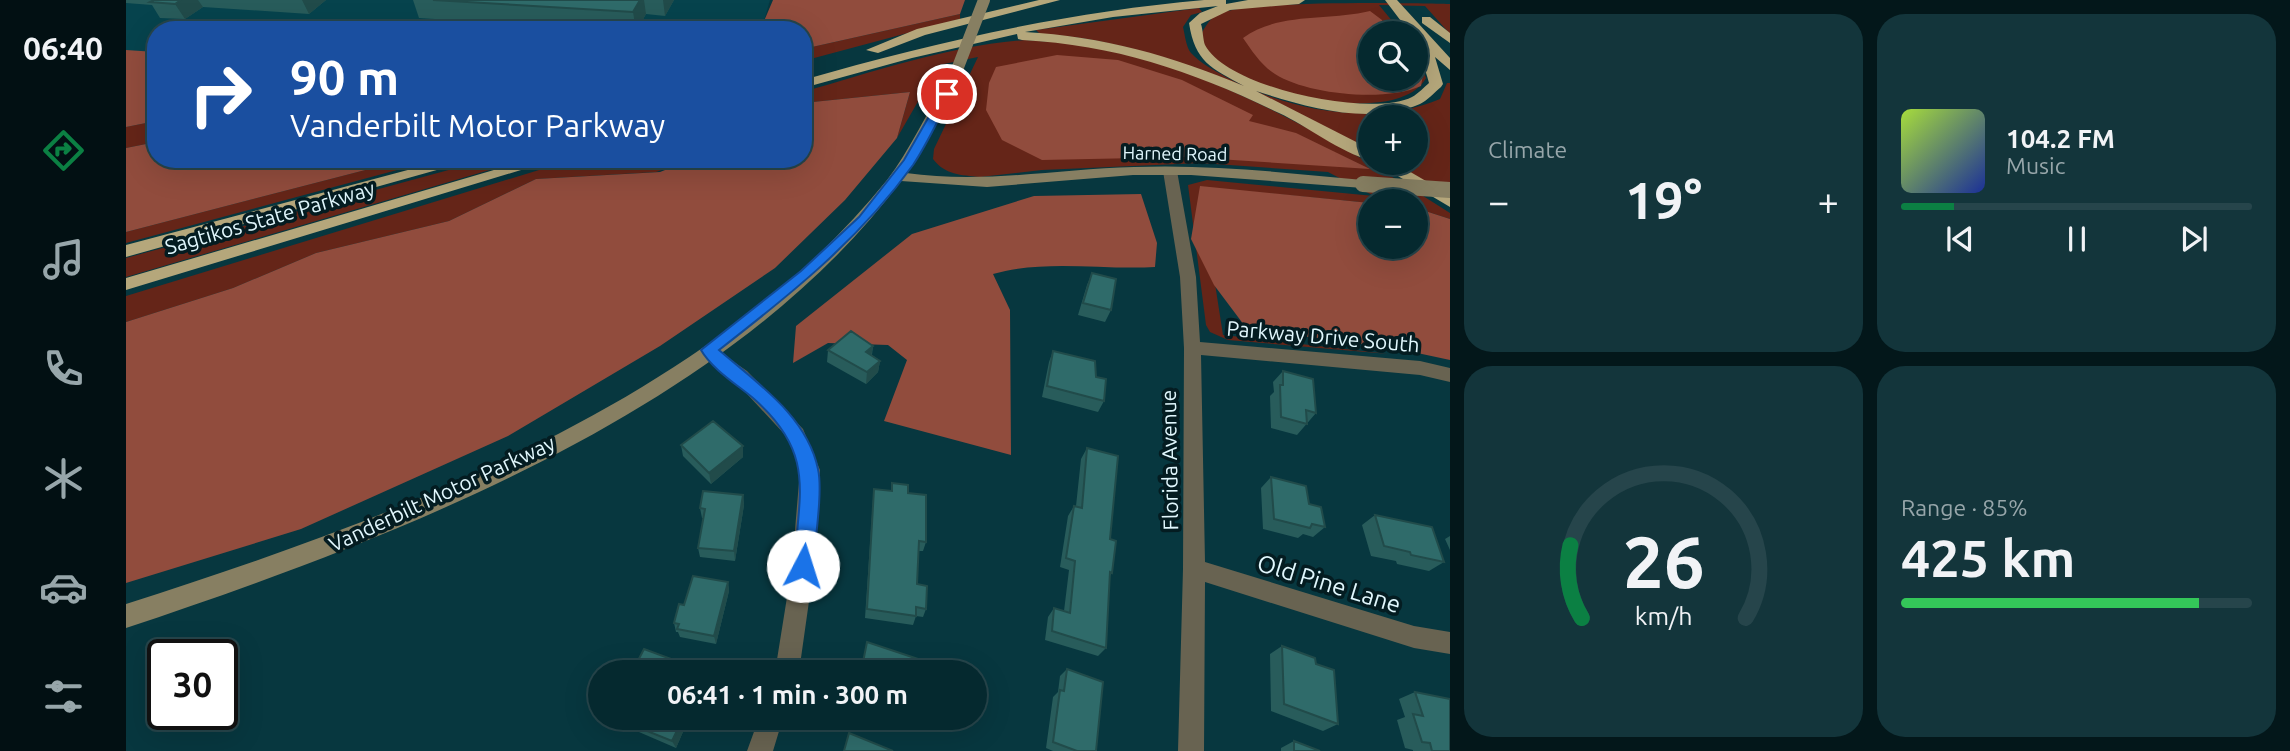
<!DOCTYPE html>
<meta charset="utf-8">
<style>
:root{--surface:#05292f;--page:#13353b;--text:#f1f3f6;--muted:#97a6aa;--line:#26454b;--accent:#0b8043}
body{margin:0;font-family:Ubuntu,sans-serif;background:var(--page);color:var(--text);height:100vh;display:flex;flex-direction:column;font-size:26px;white-space:nowrap}
*{box-sizing:border-box;margin:0}
p{font-size:23px;color:var(--muted)}
.icon{flex:none;width:38px;height:38px;fill:none;stroke:currentColor;stroke-width:2;stroke-linecap:round;stroke-linejoin:round}
.map{position:relative;flex:1;overflow:hidden}
.sheet{display:flex;flex-direction:column;gap:14px;padding:14px;background:#03171a;width:840px}
.sheet>*{flex:none}
.banner{position:absolute;left:21px;top:21px;width:665px;height:147px;border-radius:28px;box-shadow:0 7px 28px #0002,0 0 0 2px var(--line);background:#1a4fa0;color:#fff;overflow:hidden}
.fabs{position:absolute;left:1232px;top:21px;display:grid;gap:14px}
.fabs a{display:grid;place-items:center;width:70px;height:70px;border-radius:50%;background:var(--surface);box-shadow:0 7px 28px #0002,0 0 0 2px var(--line);font-size:35px}
.speed{position:absolute;left:21px;top:639px;display:flex;gap:14px;font-size:35px;font-weight:700;text-align:center}
.speed>*{display:grid;place-content:center;width:91px;height:91px;border-radius:50%;background:var(--surface);box-shadow:0 7px 28px #0002,0 0 0 2px var(--line);line-height:1}
.speed .limit{border:4px solid #111;border-radius:10px;background:#fff;color:#111}
.pin{position:absolute;display:grid;place-items:center;width:60px;height:60px;color:#fff;margin:-30px;border:4px solid #fff;border-radius:50%;box-shadow:0 2px 7px #0007}
.me{position:absolute;width:77px;margin:-38px;rotate:5deg;stroke-linejoin:round;filter:drop-shadow(0 0 5px #0008)}
.turn{display:flex;align-items:center;gap:24px;height:147px;padding:0 28px;font-size:32px}
.turn .icon{width:91px;height:91px;stroke-width:2.5}
.turn b{display:block;font-size:49px;line-height:60px}
.big{font-size:52px;font-weight:600;line-height:1.1}
.sheet .widget{flex:1;display:flex;flex-direction:column;justify-content:center;gap:10px;min-width:0;padding:0 24px;border-radius:28px;background:var(--page)}
.sheet .dial{align-items:center;gap:0}
.dial svg{height:182px;overflow:visible;fill:none;stroke:var(--line);stroke-width:7;stroke-linecap:round;text-anchor:middle}
.dial text{fill:var(--text);stroke:none}
.song{display:flex;align-items:center;gap:21px}
.cover{width:84px;height:84px;border-radius:10px;background:linear-gradient(135deg,hsl(80 70% 55%),hsl(230 70% 35%))}
.played{height:7px;border-radius:4px;background:linear-gradient(90deg,var(--accent) 15%,var(--line) 15%)}
.keys{display:flex;justify-content:space-around;direction:ltr}
.heat{display:flex;justify-content:space-between;align-items:center;font-size:38px;direction:ltr}
.charge{height:10px;border-radius:5px;background:linear-gradient(90deg,#34c759 85%,var(--line) 0)}
.sheet .tiles{flex:1;display:grid;gap:14px;grid-template-columns:repeat(2,1fr)}
.trip{position:absolute;left:462px;top:660px;width:399px;height:70px;border-radius:35px;background:var(--surface);box-shadow:0 7px 28px #0002,0 0 0 2px var(--line);font-weight:600;line-height:70px;text-align:center}
main{display:flex;flex:1;min-height:0}
.tabs{display:flex;flex-direction:column;width:126px;justify-content:space-around;align-items:center;background:#021013;color:var(--muted)}
.tabs .icon{width:49px;height:49px}
.tabs .current{color:var(--accent)}
.tabs b{font-size:32px;color:var(--text)}
.map>svg:first-child{display:block}
.built{fill:#06434d}
.green{fill:#652518}
.forest{fill:#914c3d}
.lines{fill:none;stroke-linecap:round;stroke-linejoin:round}
.minor{fill:#686351;fill-rule:evenodd}
.secondary{fill:#877f62;fill-rule:evenodd}
.motorway{fill:#b5a77b;fill-rule:evenodd}
.secondary-bridge-far1{stroke:#877f62;stroke-width:12}
.secondary-bridge{stroke:#877f62;stroke-width:16}
.wall{fill:#285c5b}
.shaded-wall{fill:#214b4a}
.building{fill:#2f6b6a;stroke:#214b4a;stroke-width:2}
.route{fill:#1a73e8;stroke:#114b97;stroke-width:2}
.labels{text-anchor:middle;stroke-width:7;stroke-linejoin:round;paint-order:stroke}
.far-street-label{font-size:18px;fill:#e1f7fd;stroke:#041c21}
.street-label{font-size:21px;fill:#e1f7fd;stroke:#041c21}
.near-street-label{font-size:24px;fill:#e1f7fd;stroke:#041c21}
</style>
<main>
<nav class="tabs">
<b>06:40</b>
<svg class="icon current" aria-label="directions" viewBox="0 0 24 24"><path d="M12 3l9 9-9 9-9-9zM9 14v-3h6M13 9l2 2-2 2"/></svg>
<svg class="icon" aria-label="music" viewBox="0 0 24 24"><path d="M9 18V5l10-2v13"/><circle cx="6" cy="18" r="3"/><circle cx="16" cy="16" r="3"/></svg>
<svg class="icon" aria-label="phone" viewBox="0 0 24 24"><path d="M5 4h4l2 5-3 2q2 4 5 5l2-3 5 2v4C11 20 4 13 5 4z"/></svg>
<svg class="icon" aria-label="climate" viewBox="0 0 24 24"><path d="M12 3v18M4 7l16 10M4 17L20 7"/></svg>
<svg class="icon" aria-label="car" viewBox="0 0 24 24"><path d="M5 17H2v-5l4-1 3-4h7l3 4 3 1v5h-3M9 17h6M6 11h13"/><circle cx="7" cy="17" r="2"/><circle cx="17" cy="17" r="2"/></svg>
<svg class="icon" aria-label="filters" viewBox="0 0 24 24"><path d="M4 7h16M4 17h16"/><circle cx="9" cy="7" r="2"/><circle cx="15" cy="17" r="2"/></svg>
</nav>
<div class="map">
<svg width="1324" height="751" viewBox="0 0 1324 751">
<rect width="100%" height="100%" fill="#07373f"/>
<path class="built" d="M 0,0 L 644,0 L 636,28 L 30,30 L 30,62 L 0,60 Z"/>
<path class="green" d="M 1324,4 L 1324,34 L 1299,6 L 1253,5 L 1276,33 L 1244,33 L 1244,79 L 1290,79 L 1290,53 L 1300,78 C 1272,130 1107,93 1080,49 C 1077,45 1076,39 1075,34 C 1080,26 1084,18 1092,14 C 1123,0 1282,3 1324,4 Z
M 1073,8 L 1076,12 L 1065,15 L 1057,27 C 1059,35 1060,47 1065,53 C 1074,63 1088,70 1100,77 C 1163,111 1247,127 1314,99 L 1321,83 L 1324,83 L 1324,198 L 1264,163 L 1290,163 L 1290,117 L 1244,117 L 1244,152 C 1140,99 1033,40 914,34 L 910,30 Z
M 834,14 L 834,19 L 677,61 L 677,49 Z
M 899,40 C 926,42 953,43 979,48 C 1097,74 1222,148 1324,213 L 1324,219 L 1290,208 L 1290,201 L 1244,203 L 1074,187 L 1097,335 L 1263,354 L 1102,340 L 1084,332 L 1080,325 L 1062,185 L 1081,180 L 1248,196 L 1202,172 L 1075,163 L 916,170 L 854,177 C 835,175 819,175 807,159 L 808,149 L 852,57 L 813,65 L 771,138 L 784,92 L 677,103 L 677,92 C 750,71 823,46 899,40 Z
M 30,121 L 30,142 L 0,148 L 0,127 Z
M 282,159 L 312,159 L 0,243 L 0,232 Z
M 363,159 L 401,159 L 0,277 L 0,258 Z
M 449,159 L 567,159 L 530,172 L 410,179 L 323,221 L 190,253 L 107,288 L 0,322 L 0,296 Z"/>
<path class="forest" d="M 647,0 L 839,0 L 834,14 L 677,49 L 677,30 L 587,30 L 635,28 Z
M 1244,11 L 1256,20 L 1260,33 L 1244,33 L 1244,79 L 1290,79 L 1290,58 L 1297,75 L 1295,86 C 1260,102 1182,95 1149,74 C 1135,65 1126,51 1117,38 C 1152,12 1203,21 1244,11 Z
M 0,50 L 30,52 L 30,121 L 0,127 Z
M 931,55 L 992,60 L 1056,80 L 1127,115 L 1123,121 L 1170,133 L 1244,169 L 1060,157 L 916,160 L 876,140 L 860,110 L 863,83 L 870,67 Z
M 784,92 L 771,138 L 719,200 L 649,268 L 534,346 L 382,436 L 175,529 L 0,583 L 0,322 L 107,288 L 190,253 L 323,221 L 410,179 L 534,172 L 567,159 L 677,159 L 677,103 Z
M 30,142 L 30,159 L 282,159 L 0,232 L 0,148 Z
M 1074,186 L 1244,203 L 1244,247 L 1290,247 L 1290,208 L 1324,219 L 1324,360 L 1268,348 L 1121,329 L 1088,285 L 1065,239 Z
M 1015,194 L 1031,243 L 1029,267 C 975,270 919,259 867,274 L 884,310 L 885,455 L 758,421 L 781,360 L 762,345 L 702,343 L 667,363 L 670,326 L 786,234 L 908,196 Z"/>
<g class="lines">
<path class="minor" d="M 1044,167 L 1051,171 L 1070,277 L 1074,342 L 1294,361 L 1324,368 L 1324,382 L 1294,375 L 1075,355 L 1079,562 L 1288,626 L 1324,632 L 1324,654 L 1288,648 L 1079,582 L 1078,751 L 1052,751 L 1057,569 L 1058,348 L 1054,277 L 1037,171 Z
M 582,344 L 621,371 L 677,429 L 694,470 L 688,566 L 673,672 L 649,672 L 666,566 L 674,470 L 662,438 L 609,381 L 576,354 L 574,350 Z
M 633,718 L 657,718 L 647,751 L 621,751 Z"/>
<path class="secondary" d="M 827,76 L 833,80 L 780,173 C 857,184 932,169 1008,167 C 1085,164 1161,173 1237,180 L 1244,184 L 1237,188 L 1065,175 L 1007,175 L 861,187 L 775,181 C 602,413 266,539 0,628 L 0,604 C 265,519 581,404 761,180 C 784,150 801,112 821,80 Z"/>
<path class="motorway" d="M 913,0 L 934,0 L 799,35 L 752,53 L 740,50 L 791,29 Z
M 1078,0 L 1100,0 L 1100,4 L 1122,0 L 1179,0 L 1173,4 L 1104,10 L 1075,24 C 1077,30 1077,40 1079,45 C 1101,88 1245,118 1286,97 C 1292,94 1298,87 1303,83 C 1299,66 1290,50 1290,33 L 1284,33 L 1259,0 L 1271,0 L 1324,58 L 1324,70 L 1309,57 L 1317,84 L 1315,87 C 1309,92 1301,101 1294,104 C 1243,126 1179,107 1130,91 L 1244,149 L 1244,160 C 1215,153 1181,126 1153,113 C 1068,72 991,45 896,40 L 892,39 L 891,34 L 786,58 L 677,88 L 677,80 C 809,42 941,12 1078,0 ZM 1092,6 L 1074,13 L 1063,23 C 1069,62 1085,68 1118,86 C 1046,56 976,36 899,32 L 987,17 Z
M 1296,17 L 1304,17 L 1324,33 L 1324,43 L 1296,23 Z
M 323,159 L 350,159 L 0,257 L 0,245 Z
M 405,159 L 431,159 L 0,290 L 0,278 Z
M 1250,163 L 1269,163 L 1324,195 L 1324,207 Z"/>
<path class="secondary-bridge-far1" d="M 827,80 L 858,0"/>
<path class="secondary-bridge" d="M 1237,184 L 1324,190"/>
</g>
<path class="wall" d="M 0,0 L 200,0 L 183,14 L 77,7 L 59,19 L 34,18 L 26,5 L 0,3 Z
M 287,0 L 548,0 L 539,16 L 520,14 L 511,30 L 487,30 L 293,18 Z
M 966,273 L 985,310 L 979,322 L 952,315 L 961,285 Z
M 747,346 L 746,355 L 754,361 L 752,372 L 740,384 L 701,362 L 702,350 Z
M 927,351 L 970,377 L 978,401 L 972,412 L 916,397 L 923,362 Z
M 1157,371 L 1190,413 L 1171,435 L 1145,428 L 1144,396 L 1148,392 L 1147,382 Z
M 555,445 L 617,446 L 617,457 L 585,484 L 557,456 Z
M 961,448 L 984,539 L 986,573 L 984,576 L 980,648 L 972,656 L 919,640 L 922,617 L 928,608 L 938,611 L 943,570 L 934,567 L 942,516 L 948,506 L 950,506 L 955,459 Z
M 1145,477 L 1183,504 L 1199,527 L 1187,537 L 1177,534 L 1172,538 L 1137,529 L 1135,488 Z
M 766,483 L 782,493 L 800,542 L 797,551 L 792,551 L 791,584 L 800,609 L 797,617 L 790,616 L 787,625 L 739,618 L 747,499 L 748,489 L 765,491 Z
M 617,495 L 618,505 L 609,561 L 574,557 L 572,548 L 577,518 L 576,518 L 574,508 Z
M 1249,515 L 1318,562 L 1303,571 L 1271,564 L 1270,561 L 1245,556 L 1236,525 Z
M 1324,536 L 1324,550 L 1319,539 Z
M 602,582 L 603,591 L 590,644 L 554,637 L 552,632 L 550,632 L 548,623 L 558,605 Z
M 1156,646 L 1190,664 L 1212,724 L 1197,731 L 1145,711 L 1144,654 Z
M 941,669 L 970,751 L 927,751 L 920,748 L 927,697 L 932,692 L 934,676 Z
M 1289,692 L 1324,751 L 1287,751 L 1287,750 L 1279,748 L 1271,720 L 1279,717 L 1273,699 Z
M 504,718 L 563,718 L 550,748 L 506,729 L 501,723 Z
M 1168,741 L 1194,751 L 1155,751 L 1155,748 Z"/>
<path class="shaded-wall" d="M 55,0 L 72,0 L 77,7 L 59,19 L 49,4 Z
M 176,0 L 200,0 L 183,14 Z
M 514,0 L 518,0 L 520,14 L 511,30 L 510,30 L 507,12 Z
M 537,0 L 548,0 L 539,16 Z
M 747,346 L 745,357 L 740,352 Z
M 754,361 L 752,372 L 740,384 L 741,372 Z
M 617,446 L 617,457 L 585,484 L 583,473 Z
M 617,495 L 618,505 L 609,561 L 608,551 Z
M 602,582 L 603,591 L 590,644 L 588,636 Z
M 557,718 L 563,718 L 550,748 L 546,741 Z"/>
<path class="building" d="M 28,0 L 55,0 L 49,4 L 24,2 Z
M 307,0 L 514,0 L 507,12 Z
M 966,273 L 990,279 L 985,310 L 957,303 Z
M 725,331 L 747,346 L 740,352 L 754,361 L 741,372 L 702,350 Z
M 927,351 L 969,361 L 970,377 L 980,379 L 978,401 L 921,386 Z
M 1157,371 L 1187,379 L 1190,413 L 1180,410 L 1181,424 L 1155,417 L 1154,385 L 1157,385 Z
M 587,421 L 617,446 L 583,473 L 555,445 Z
M 961,448 L 992,456 L 984,539 L 990,541 L 986,573 L 984,572 L 980,648 L 926,631 L 928,608 L 944,613 L 949,561 L 940,558 L 948,506 L 956,508 Z
M 1145,477 L 1180,486 L 1183,504 L 1195,507 L 1199,527 L 1186,524 L 1184,528 L 1148,519 Z
M 766,483 L 782,485 L 782,493 L 800,495 L 800,542 L 793,541 L 791,584 L 801,586 L 800,609 L 790,607 L 790,616 L 741,609 L 748,489 L 766,491 Z
M 577,491 L 617,495 L 608,551 L 572,548 L 579,509 L 574,508 Z
M 1249,515 L 1306,527 L 1318,562 L 1285,555 L 1284,552 L 1258,546 Z
M 567,576 L 602,582 L 588,636 L 551,629 L 553,624 L 548,623 L 553,604 L 558,605 Z
M 741,642 L 795,660 L 794,672 L 735,672 Z
M 1156,646 L 1189,658 L 1190,664 L 1208,670 L 1212,724 L 1158,704 Z
M 518,649 L 564,666 L 561,672 L 506,672 Z
M 941,669 L 977,682 L 970,751 L 951,751 L 927,742 L 934,690 L 938,691 Z
M 1289,692 L 1324,699 L 1324,751 L 1306,751 L 1304,743 L 1296,742 L 1287,714 L 1297,716 Z
M 504,718 L 557,718 L 546,741 L 501,723 Z
M 723,733 L 767,751 L 718,751 Z
M 1168,741 L 1194,751 L 1168,751 Z"/>
<path class="route" d="M 817,92 L 826,94 C 813,117 802,143 787,165 C 733,240 665,294 593,350 C 631,383 681,416 692,469 C 697,491 689,541 687,566 L 684,573 L 677,575 L 671,573 L 668,566 C 673,492 690,453 627,398 C 610,384 586,369 575,350 L 675,271 L 733,217 L 778,160 Z"/>
<g class="labels">
<g class="far-street-label">
<text transform="translate(1049 154) rotate(1)" y="6">Harned Road</text>
</g>
<g class="street-label">
<text transform="translate(144 218) rotate(-16)" y="7">Sagtikos State Parkway</text>
<text transform="translate(1197 337) rotate(5)" y="7">Parkway Drive South</text>
<text transform="translate(1044 460) rotate(-91)" y="7">Florida Avenue</text>
<text transform="translate(316 494) rotate(-25)" y="7">Vanderbilt Motor Parkway</text>
</g>
<g class="near-street-label">
<text transform="translate(1203 584) rotate(17)" y="8">Old Pine Lane</text>
</g>
</g>
</svg>
<div class="fabs">
<a><svg class="icon" aria-label="search" viewBox="0 0 24 24"><circle cx="10" cy="10" r="6"/><path d="M15 15l6 6"/></svg></a>
<a>+</a>
<a>−</a>
</div>
<div class="speed"><div class="limit">30</div></div>
<div class="pin" style="left:821px;top:94px;background:#d93025"><svg class="icon" aria-label="arrive" viewBox="0 0 24 24"><path d="M6 21V4h12l-3 4 3 4H6"/></svg></div>
<svg class="me" style="left:677px;top:566px" viewBox="-20 -20 40 40"><circle r="19" fill="#fff"/><path d="M0-13L10 11 0 6-10 11z" fill="#1a73e8"/></svg>
<div class="trip">06:41 · 1 min · 300 m</div>
<div class="banner">
<div class="turn"><svg class="icon" aria-label="right" viewBox="0 0 24 24"><path d="M7 20v-9h11M14 6l5 5-5 5"/></svg><div><b>90 m</b>Vanderbilt Motor Parkway</div></div>
</div>
</div>
<section class="sheet">
<div class="tiles">
<div class="widget"><p>Climate</p>
<div class="heat"><a>−</a><b class="big">19°</b><a>+</a></div>
</div>
<div class="widget">
<div class="song"><i class="cover"></i><div><b>104.2 FM</b><p>Music</p></div></div>
<div class="played"></div>
<div class="keys"><svg class="icon" aria-label="previous" viewBox="0 0 24 24"><path d="M18 5L8 12l10 7zM5 5v14"/></svg><svg class="icon" aria-label="pause" viewBox="0 0 24 24"><path d="M8 5v14M16 5v14"/></svg><svg class="icon" aria-label="next" viewBox="0 0 24 24"><path d="M6 5l10 7-10 7zM19 5v14"/></svg></div>
</div>
<div class="widget dial"><svg viewBox="0 0 100 80">
<path d="M14 69A42 42 0 1 1 86 69"/>
<path d="M14 69A42 42 0 0 1 9 37" stroke="#0b8043"/>
<text x="50" y="56" font-size="32" font-weight="700">26</text>
<text x="50" y="72" font-size="11">km/h</text>
</svg></div>
<div class="widget"><p>Range · 85%</p><b class="big">425 km</b><div class="charge"></div></div>
</div>
</section>
</main>
